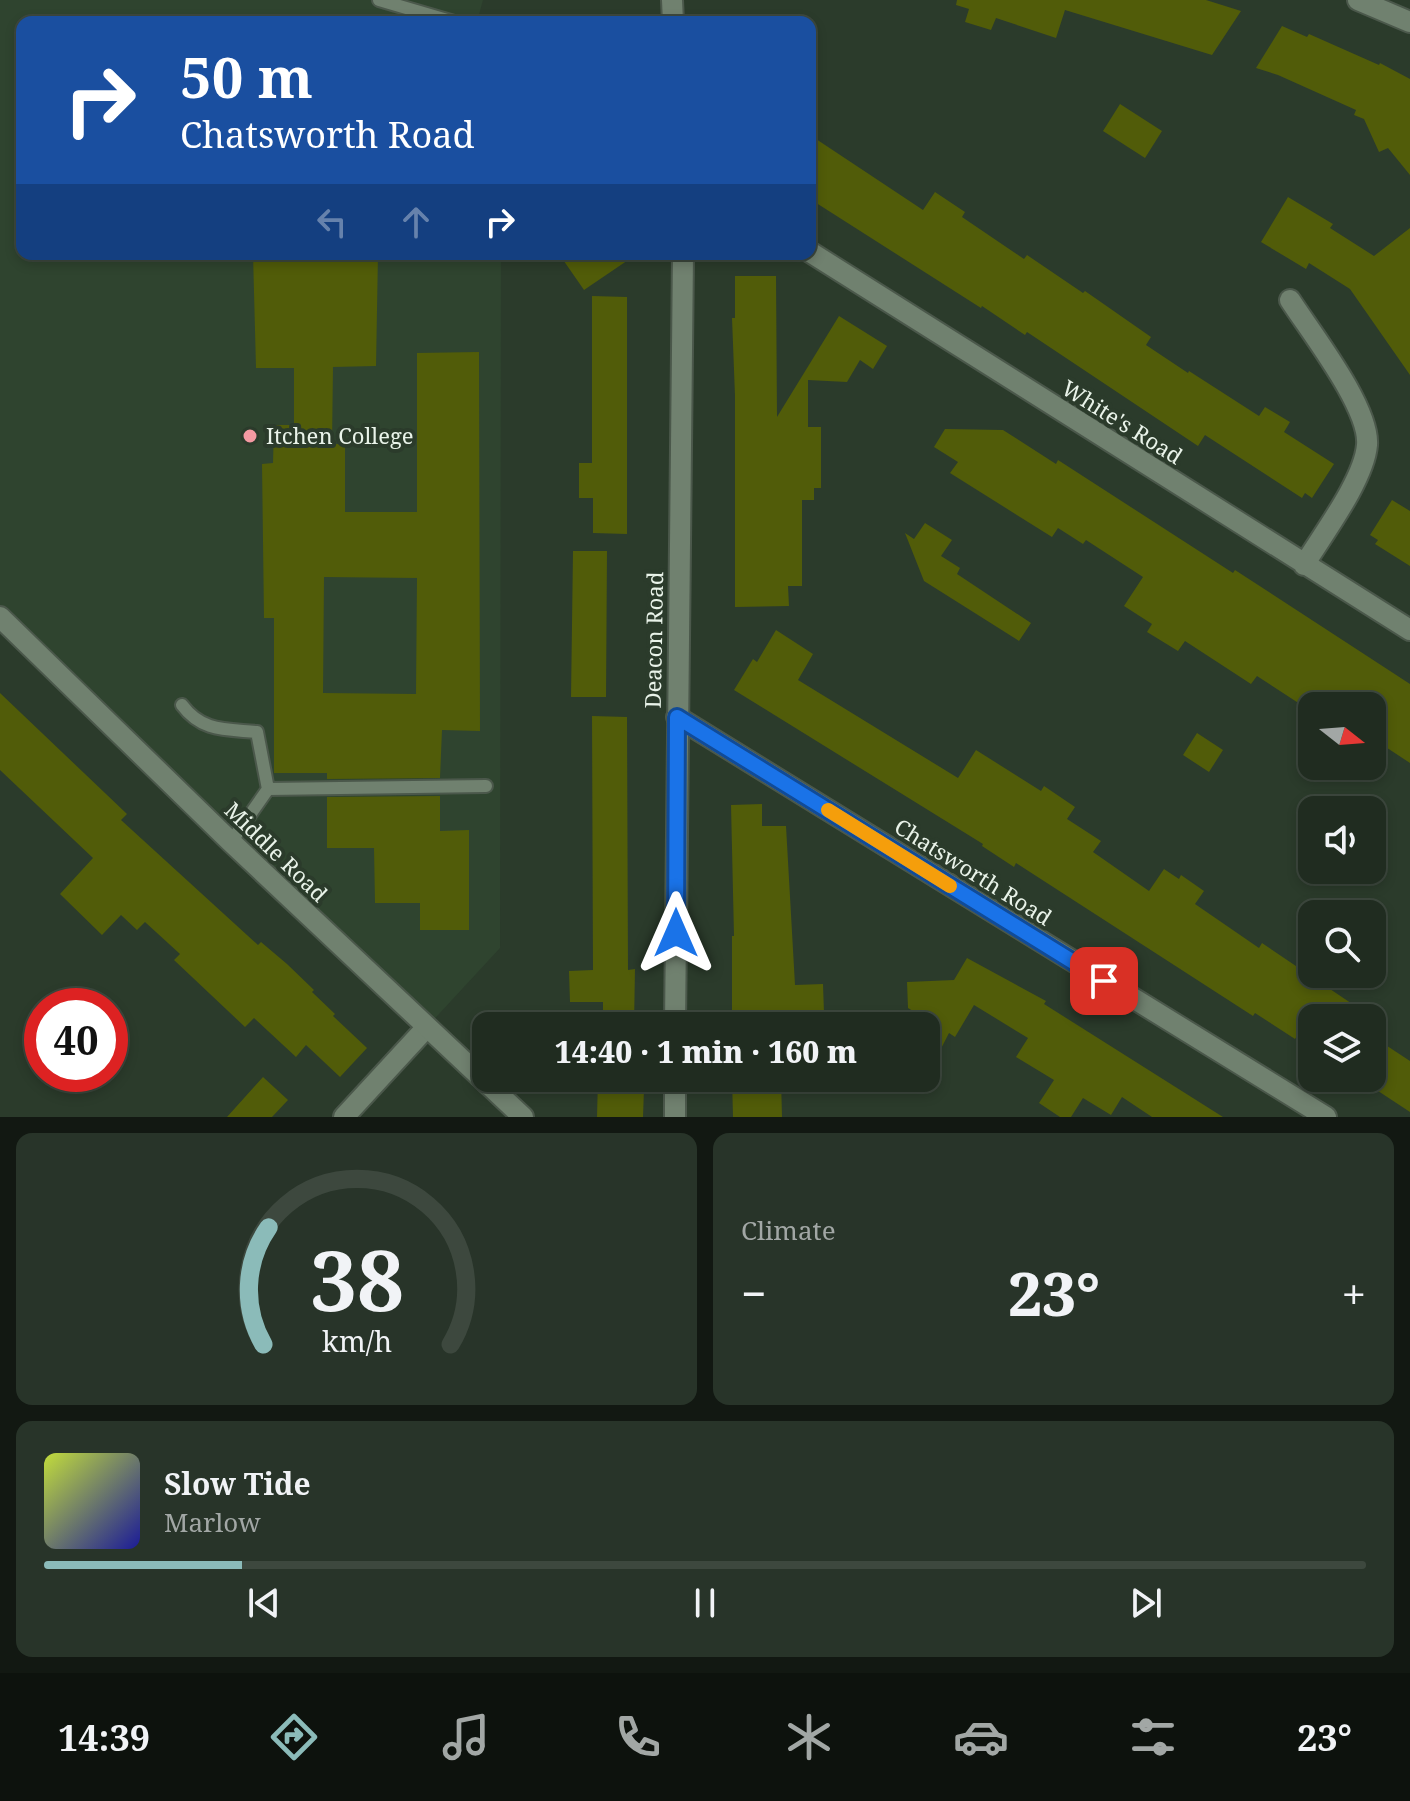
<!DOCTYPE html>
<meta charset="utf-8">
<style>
:root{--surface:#202c20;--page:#283429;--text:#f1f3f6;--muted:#a2a7a5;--line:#3d483e;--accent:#8bbbb9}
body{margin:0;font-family:"Noto Serif",serif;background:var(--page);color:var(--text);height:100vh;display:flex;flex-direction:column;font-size:30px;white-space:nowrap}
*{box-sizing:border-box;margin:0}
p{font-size:26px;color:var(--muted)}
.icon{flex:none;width:44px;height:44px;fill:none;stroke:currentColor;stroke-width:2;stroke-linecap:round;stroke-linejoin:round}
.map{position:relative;height:1117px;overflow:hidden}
.drawer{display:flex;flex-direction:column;gap:16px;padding:16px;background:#121812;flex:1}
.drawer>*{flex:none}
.banner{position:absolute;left:16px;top:16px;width:800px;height:244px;border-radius:16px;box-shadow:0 4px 12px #0003,0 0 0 2px var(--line);background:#1a4fa0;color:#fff;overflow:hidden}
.needle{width:52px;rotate:107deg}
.buttons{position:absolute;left:1298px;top:692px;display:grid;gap:16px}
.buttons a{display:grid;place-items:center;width:88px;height:88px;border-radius:16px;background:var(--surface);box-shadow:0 4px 12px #0003,0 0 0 2px var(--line);font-size:40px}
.speed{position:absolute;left:24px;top:988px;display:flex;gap:16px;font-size:40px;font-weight:700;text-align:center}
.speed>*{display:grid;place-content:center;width:104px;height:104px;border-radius:50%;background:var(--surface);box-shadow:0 4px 12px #0003,0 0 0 2px var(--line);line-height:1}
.speed .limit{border:12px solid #d22;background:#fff;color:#111}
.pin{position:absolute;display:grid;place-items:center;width:68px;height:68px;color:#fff;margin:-34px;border-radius:16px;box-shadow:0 4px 12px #0006}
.me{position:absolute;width:88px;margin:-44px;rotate:0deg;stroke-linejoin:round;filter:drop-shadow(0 0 6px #0008)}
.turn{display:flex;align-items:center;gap:28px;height:168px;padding:0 32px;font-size:36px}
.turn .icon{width:104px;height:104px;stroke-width:2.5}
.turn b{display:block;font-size:56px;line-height:68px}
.lanes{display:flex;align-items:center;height:76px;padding:0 32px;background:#0003;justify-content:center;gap:40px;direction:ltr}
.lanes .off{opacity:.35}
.big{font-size:60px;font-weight:800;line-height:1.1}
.drawer .tile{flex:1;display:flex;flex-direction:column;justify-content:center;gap:12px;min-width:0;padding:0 28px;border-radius:16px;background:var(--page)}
.drawer .dial{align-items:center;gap:0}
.dial svg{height:208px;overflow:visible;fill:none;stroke:var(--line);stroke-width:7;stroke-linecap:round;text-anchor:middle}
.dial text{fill:var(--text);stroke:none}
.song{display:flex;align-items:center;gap:24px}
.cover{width:96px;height:96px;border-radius:12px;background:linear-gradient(135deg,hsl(70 70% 55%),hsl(240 70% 35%))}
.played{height:8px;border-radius:4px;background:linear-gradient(90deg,var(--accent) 15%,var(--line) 15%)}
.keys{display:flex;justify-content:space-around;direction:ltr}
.heat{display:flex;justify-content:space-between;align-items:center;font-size:44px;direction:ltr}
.drawer .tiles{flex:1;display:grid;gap:16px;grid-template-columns:1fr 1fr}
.tile:last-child{grid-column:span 2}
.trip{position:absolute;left:472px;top:1012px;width:468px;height:80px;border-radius:16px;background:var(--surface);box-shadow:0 4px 12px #0003,0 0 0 2px var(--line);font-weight:800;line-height:80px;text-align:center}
.tabs{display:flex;height:128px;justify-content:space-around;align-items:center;background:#0d120d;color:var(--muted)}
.tabs .icon{width:56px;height:56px}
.tabs .current{color:var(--accent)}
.tabs b{font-size:36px;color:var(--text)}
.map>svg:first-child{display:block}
.built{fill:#2f442f}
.building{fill:#515c09;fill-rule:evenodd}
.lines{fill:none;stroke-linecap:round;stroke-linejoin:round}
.service-casing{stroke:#4b584b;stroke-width:16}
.minor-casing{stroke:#4b584b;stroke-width:24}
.tertiary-casing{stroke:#4b584b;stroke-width:24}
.service{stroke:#70816f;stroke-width:12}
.minor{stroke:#70816f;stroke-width:20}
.tertiary{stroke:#70816f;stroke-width:20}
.route-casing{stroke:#114b97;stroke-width:20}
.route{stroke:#1a73e8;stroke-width:14}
.slow{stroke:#f59e0b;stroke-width:14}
.poi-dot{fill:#f49aa2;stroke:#2b3b2b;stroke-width:3}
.labels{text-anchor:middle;stroke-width:8;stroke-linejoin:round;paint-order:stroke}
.street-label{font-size:22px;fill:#e9f3e9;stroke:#2b3b2b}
.poi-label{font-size:22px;fill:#e9f3e9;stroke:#2b3b2b;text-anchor:start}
</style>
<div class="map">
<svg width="1410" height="1117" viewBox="0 0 1410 1117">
<rect width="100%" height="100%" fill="#2b3b2b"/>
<path class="built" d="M 0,0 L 483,0 L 477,22 L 22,22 L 22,254 L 501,254 L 500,948 L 426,1028 L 0,617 Z"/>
<path class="building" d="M 957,0 L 1206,0 L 1241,11 L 1212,55 L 1065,10 L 1056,38 L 996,18 L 991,30 L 965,22 L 969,9 L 956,5 Z
M 1282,26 L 1307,37 L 1309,34 L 1379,65 L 1380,63 L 1410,79 L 1410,175 L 1388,148 L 1379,152 L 1364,119 L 1354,115 L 1356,110 L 1278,75 L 1256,68 Z
M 1120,104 L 1162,131 L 1145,158 L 1103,131 Z
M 810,135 L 923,210 L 935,192 L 965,212 L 962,217 L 1024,259 L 1027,255 L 1083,293 L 1085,291 L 1151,337 L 1146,345 L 1188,373 L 1189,371 L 1259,416 L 1265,407 L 1290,422 L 1284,432 L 1334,464 L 1312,498 L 1305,493 L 1302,498 L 1205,435 L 1198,446 L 1027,332 L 1025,335 L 982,306 L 981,308 L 810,199 Z
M 1288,197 L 1333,224 L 1330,228 L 1374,256 L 1410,228 L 1410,375 L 1350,289 L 1309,263 L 1306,269 L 1261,242 Z
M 253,254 L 378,254 L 376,366 L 333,367 L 332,444 L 345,444 L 345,512 L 417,512 L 417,353 L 479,352 L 480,731 L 442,730 L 440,778 L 327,779 L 327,773 L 274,773 L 274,618 L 264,618 L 262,464 L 273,463 L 274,425 L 294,425 L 294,368 L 256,368 ZM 324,577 L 417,578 L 416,694 L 323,693 Z
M 559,254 L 637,254 L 584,290 Z
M 735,276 L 776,276 L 777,417 L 839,316 L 887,346 L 873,369 L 860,360 L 847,382 L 808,380 L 808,427 L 821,427 L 821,488 L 814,488 L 814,500 L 802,500 L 802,586 L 788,586 L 789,606 L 735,607 L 735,396 L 732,318 L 735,318 Z
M 592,296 L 627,297 L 627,534 L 593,533 L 593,498 L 579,498 L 579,463 L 592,463 Z
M 945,429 L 1003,430 L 1056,464 L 1058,460 L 1233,573 L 1235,570 L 1410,684 L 1410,763 L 1372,738 L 1372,706 L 1303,706 L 1257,676 L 1251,684 L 1185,641 L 1178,651 L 1147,632 L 1152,624 L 1124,606 L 1143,577 L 1086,540 L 1083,544 L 1058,528 L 1052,537 L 950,473 L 958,462 L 934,447 Z
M 1392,500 L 1410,511 L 1410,566 L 1375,544 L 1378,540 L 1370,535 Z
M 925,523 L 952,540 L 941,556 L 960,568 L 957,574 L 1031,623 L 1019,641 L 924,581 L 905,533 L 914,539 Z
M 573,551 L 607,551 L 606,697 L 571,697 Z
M 776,630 L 813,654 L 798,680 L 958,778 L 976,750 L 1041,791 L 1044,786 L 1075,807 L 1067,819 L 1101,841 L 1093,852 L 1149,891 L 1164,869 L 1179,879 L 1181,875 L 1204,891 L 1195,904 L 1259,948 L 1262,943 L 1373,1018 L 1309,1018 L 1295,1039 L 1255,1013 L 1253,1016 L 1016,863 L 1014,867 L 982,846 L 983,844 L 734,690 L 753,659 L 757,662 Z
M 0,693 L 127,814 L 121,820 L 258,945 L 261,942 L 287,964 L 314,990 L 312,992 L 335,1014 L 333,1016 L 367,1048 L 340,1077 L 306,1045 L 296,1057 L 254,1018 L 245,1027 L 174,960 L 180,954 L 145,922 L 137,930 L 121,915 L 102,935 L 60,894 L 93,858 L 0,770 Z
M 592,716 L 627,717 L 628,970 L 635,969 L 634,1026 L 603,1026 L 603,1002 L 570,1002 L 569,971 L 593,970 Z
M 1197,733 L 1223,750 L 1209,772 L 1183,755 Z
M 440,796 L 440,831 L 469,830 L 469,930 L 420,930 L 420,903 L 375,903 L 374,848 L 327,848 L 327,797 Z
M 762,804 L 762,826 L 786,826 L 795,985 L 823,984 L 824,1013 L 792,1014 L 792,1026 L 732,1026 L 732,936 L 734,936 L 731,805 Z
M 967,958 L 1046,1001 L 1044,1004 L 1223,1117 L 1152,1117 L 1122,1097 L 1111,1115 L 1083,1098 L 1071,1117 L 1060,1117 L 1039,1103 L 1054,1080 L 1016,1057 L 1028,1038 L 974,1005 L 955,1037 L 949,1033 L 926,1078 L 926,1019 L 908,1008 L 907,982 L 954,980 Z
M 1372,1036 L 1410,1061 L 1410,1112 L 1372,1087 Z
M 263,1077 L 288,1100 L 272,1117 L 227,1117 Z
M 598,1078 L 630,1078 L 630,1089 L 644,1089 L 643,1117 L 597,1117 Z
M 732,1078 L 781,1078 L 782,1117 L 733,1117 Z"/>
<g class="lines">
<defs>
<path id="service" d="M 379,0 L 454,22
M 182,705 C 202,732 226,729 257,732 L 268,789
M 231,842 L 268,789 L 486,786"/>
<path id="minor" d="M 1358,0 L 1410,22
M 810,252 L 1410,630
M 1290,300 C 1312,334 1370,408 1367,445 C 1364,480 1323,534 1304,565
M 677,717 L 1326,1117
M 344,1117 L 426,1028"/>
<path id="tertiary" d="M 672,0 L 673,22
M 0,617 L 231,842 L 523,1117
M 675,1026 L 683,254
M 675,1117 L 675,1078"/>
</defs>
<use href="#service" class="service-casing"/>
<use href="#minor" class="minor-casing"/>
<use href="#tertiary" class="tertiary-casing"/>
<use href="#service" class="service"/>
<use href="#minor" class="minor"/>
<use href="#tertiary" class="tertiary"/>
</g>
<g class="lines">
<defs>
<path id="route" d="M 676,933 L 677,717 L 1104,981"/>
</defs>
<use href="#route" class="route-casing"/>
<use href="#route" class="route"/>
<path class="slow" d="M 828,810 L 950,886"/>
</g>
<circle class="poi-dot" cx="250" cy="436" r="8"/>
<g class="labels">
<g class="street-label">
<text transform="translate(1122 422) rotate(32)" y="8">White's Road</text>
<text transform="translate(654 640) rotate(-89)" y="8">Deacon Road</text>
<text transform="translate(276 852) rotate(44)" y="8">Middle Road</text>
<text transform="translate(973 872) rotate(32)" y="8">Chatsworth Road</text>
</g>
<g class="poi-label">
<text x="266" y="444">Itchen College</text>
</g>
</g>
</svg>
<div class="buttons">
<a><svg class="needle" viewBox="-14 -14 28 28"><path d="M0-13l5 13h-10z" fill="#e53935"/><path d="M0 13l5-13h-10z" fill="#a2a7a5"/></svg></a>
<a><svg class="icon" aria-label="sound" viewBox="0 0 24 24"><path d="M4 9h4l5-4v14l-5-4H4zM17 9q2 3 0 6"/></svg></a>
<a><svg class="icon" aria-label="search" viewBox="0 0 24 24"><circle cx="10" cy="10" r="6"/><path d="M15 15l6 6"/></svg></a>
<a><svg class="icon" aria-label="layers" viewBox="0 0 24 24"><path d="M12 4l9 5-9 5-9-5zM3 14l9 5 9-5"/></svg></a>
</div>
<div class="speed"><div class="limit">40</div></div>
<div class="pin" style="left:1104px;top:981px;background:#d93025"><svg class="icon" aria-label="arrive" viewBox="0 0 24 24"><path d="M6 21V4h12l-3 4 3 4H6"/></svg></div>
<svg class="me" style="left:676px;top:933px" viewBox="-20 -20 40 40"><path d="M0-17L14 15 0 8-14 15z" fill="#1a73e8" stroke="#fff" stroke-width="4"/></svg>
<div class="trip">14:40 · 1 min · 160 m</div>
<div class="banner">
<div class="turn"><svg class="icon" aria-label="right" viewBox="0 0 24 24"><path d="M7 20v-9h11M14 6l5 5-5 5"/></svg><div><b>50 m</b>Chatsworth Road</div></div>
<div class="lanes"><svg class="icon off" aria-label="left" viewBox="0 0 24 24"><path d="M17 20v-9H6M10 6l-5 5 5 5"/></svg><svg class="icon off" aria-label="ahead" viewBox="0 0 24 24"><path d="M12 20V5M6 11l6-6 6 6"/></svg><svg class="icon" aria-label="right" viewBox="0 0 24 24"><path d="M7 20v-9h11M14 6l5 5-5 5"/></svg></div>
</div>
</div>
<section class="drawer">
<div class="tiles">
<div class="tile dial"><svg viewBox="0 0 100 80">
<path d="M14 69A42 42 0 1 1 86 69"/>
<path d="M14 69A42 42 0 0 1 16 24" stroke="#8bbbb9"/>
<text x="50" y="56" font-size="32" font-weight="700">38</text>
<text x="50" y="72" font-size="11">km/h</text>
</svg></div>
<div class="tile"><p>Climate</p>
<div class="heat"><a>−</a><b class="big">23°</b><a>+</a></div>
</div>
<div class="tile">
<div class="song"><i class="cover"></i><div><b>Slow Tide</b><p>Marlow</p></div></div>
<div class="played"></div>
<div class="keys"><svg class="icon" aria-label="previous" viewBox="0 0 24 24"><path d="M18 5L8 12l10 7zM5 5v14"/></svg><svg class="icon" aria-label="pause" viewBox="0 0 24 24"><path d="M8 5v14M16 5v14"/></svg><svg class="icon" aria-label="next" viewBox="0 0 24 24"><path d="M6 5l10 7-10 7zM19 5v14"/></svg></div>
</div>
</div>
</section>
<nav class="tabs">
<b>14:39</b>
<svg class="icon current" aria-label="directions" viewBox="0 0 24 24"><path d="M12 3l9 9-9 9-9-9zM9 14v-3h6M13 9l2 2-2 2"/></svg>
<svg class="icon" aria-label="music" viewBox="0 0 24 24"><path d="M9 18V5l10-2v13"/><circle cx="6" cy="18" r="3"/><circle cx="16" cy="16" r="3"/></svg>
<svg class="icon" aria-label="phone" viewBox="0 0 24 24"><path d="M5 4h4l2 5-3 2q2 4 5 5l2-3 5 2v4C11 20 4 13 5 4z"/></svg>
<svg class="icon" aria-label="climate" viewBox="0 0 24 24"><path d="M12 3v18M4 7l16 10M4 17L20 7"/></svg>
<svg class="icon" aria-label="car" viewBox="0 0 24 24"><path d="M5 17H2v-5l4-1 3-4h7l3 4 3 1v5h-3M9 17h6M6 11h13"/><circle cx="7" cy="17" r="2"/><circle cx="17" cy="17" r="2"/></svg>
<svg class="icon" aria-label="filters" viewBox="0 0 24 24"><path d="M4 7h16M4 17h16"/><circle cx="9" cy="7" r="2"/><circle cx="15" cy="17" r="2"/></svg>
<b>23°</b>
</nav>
